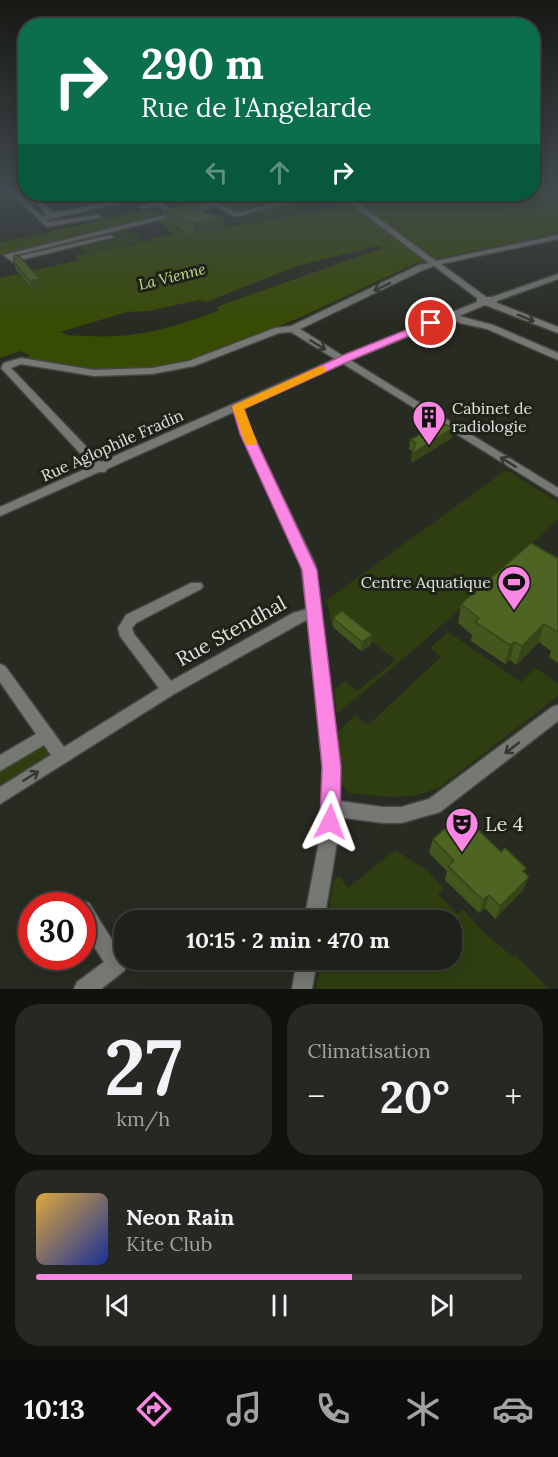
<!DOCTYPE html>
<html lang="fr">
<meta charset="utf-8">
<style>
:root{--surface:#1e201a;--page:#262823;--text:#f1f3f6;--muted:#a1a3a2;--line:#3c3e39;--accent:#fc86e3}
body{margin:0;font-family:Lora,serif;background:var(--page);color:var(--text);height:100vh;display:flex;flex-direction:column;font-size:22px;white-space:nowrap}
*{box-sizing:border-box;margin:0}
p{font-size:20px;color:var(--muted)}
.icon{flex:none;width:33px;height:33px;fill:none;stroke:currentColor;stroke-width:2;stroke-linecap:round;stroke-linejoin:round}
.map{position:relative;height:989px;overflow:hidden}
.drawer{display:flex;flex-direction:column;gap:15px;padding:15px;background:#10120e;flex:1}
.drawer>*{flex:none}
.top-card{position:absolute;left:18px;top:18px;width:522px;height:183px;border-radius:24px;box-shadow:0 3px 15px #0003,0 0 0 2px var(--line);background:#0b6e4f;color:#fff;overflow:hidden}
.speed{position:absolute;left:18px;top:892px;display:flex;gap:12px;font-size:30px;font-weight:700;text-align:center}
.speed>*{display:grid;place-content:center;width:78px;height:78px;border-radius:50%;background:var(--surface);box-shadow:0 3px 15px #0003,0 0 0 2px var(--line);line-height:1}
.speed .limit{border:9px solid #d22;background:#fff;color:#111}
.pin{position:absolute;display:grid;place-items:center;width:51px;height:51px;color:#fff;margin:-26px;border:3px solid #fff;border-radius:50%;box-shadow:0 2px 6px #0007}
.me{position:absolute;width:66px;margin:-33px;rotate:3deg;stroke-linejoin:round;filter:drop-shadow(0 0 4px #0008)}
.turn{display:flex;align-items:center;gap:21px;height:126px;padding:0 24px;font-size:27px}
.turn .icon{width:78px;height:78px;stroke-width:2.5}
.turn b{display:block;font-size:42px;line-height:51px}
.lanes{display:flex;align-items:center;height:57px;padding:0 24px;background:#0003;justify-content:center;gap:30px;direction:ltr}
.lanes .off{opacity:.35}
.big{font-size:45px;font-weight:700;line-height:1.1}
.drawer .tile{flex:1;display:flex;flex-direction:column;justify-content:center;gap:9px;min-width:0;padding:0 21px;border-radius:24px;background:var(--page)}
.drawer .dial{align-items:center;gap:0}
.dial b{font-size:78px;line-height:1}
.song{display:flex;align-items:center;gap:18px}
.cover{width:72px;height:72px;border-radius:9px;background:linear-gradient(135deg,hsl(40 70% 55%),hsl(230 70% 35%))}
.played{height:6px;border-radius:3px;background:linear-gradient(90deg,var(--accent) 65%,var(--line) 65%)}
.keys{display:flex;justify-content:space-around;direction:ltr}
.heat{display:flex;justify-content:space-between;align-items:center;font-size:33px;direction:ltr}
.drawer .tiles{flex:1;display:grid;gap:15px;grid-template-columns:1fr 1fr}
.tile:last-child{grid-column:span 2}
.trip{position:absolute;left:114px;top:910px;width:348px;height:60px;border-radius:24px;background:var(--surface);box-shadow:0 3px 15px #0003,0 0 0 2px var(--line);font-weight:700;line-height:60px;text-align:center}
.menu{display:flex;height:96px;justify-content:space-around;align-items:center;background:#0c0d0a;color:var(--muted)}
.menu .icon{width:42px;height:42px}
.menu .current{color:var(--accent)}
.menu b{font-size:27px;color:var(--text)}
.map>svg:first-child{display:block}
.green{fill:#2f3e11}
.water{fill:#374b03;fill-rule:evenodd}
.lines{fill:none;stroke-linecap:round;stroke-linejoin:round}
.canal{fill:#374b03;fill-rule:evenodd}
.minor-casing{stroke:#454840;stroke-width:3}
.minor{fill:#767873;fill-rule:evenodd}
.wall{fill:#43561e}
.shaded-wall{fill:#374618}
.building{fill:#4e6423;stroke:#374618;stroke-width:1.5}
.oneway{stroke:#34382f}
.route{fill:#fc86e3;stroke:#a45794;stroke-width:1.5}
.slow{fill:#f59e0b}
.labels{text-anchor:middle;stroke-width:6;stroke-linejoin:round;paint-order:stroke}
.far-water-label{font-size:15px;font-style:italic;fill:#c1e487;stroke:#1e2218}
.poi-label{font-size:16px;fill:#dfe2db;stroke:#1e2218;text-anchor:start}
.street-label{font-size:16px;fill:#dfe2db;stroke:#1e2218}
.near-street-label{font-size:20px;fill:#dfe2db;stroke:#1e2218}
.near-poi-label{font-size:20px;fill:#dfe2db;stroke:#1e2218;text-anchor:start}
</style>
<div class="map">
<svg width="558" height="989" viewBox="0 0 558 989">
<rect width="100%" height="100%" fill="#282b22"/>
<path class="green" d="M 301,201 L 312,209 L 244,223 L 235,222 L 237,217 Z
M 127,227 L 143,240 L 94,256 L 86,255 L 75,244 L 23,257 L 19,253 Z
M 506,470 L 558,502 L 558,519 L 423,642 L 337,714 L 334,690 L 345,681 L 357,691 L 396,660 L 343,619 L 332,627 L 328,604 L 324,602 Z
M 448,632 L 521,682 L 535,668 L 558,683 L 558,696 L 440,787 C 405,802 385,796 349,793 L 342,785 L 338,732 L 355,715 L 368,725 L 441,657 L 430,648 Z
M 43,745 L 51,756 L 0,790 L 0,769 Z
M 395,850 L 426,870 L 444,888 L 438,894 L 458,914 L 463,909 L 482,931 L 513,957 L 515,955 L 549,989 L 316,989 L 321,960 L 452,960 L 452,921 L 327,921 L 334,880 L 339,876 L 348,888 Z"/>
<path class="water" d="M 533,187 L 558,187 L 558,232 L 555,234 L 416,263 L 301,317 L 194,361 L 128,371 L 96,371 L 26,359 L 30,355 L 20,351 L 0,358 L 0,278 L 18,274 L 32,289 L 41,287 L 28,272 L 78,260 L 75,256 L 85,254 L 94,256 L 98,251 L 115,250 L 116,247 C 122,245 127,248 132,246 C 140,242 139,242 150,241 L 153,237 L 169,236 C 181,227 184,235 199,233 L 339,206 L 335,203 L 338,202 L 402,194 L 532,194 ZM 377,246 L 383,248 L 216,307 L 219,310 L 217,311 C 172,328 135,339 86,336 C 76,335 69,337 60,332 L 127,312 L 148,311 L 199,300 L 206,302 L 297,266 Z
M 147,210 L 165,216 L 0,255 L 0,243 Z"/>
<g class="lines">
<path class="canal" d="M 144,213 L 162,216 L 191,240 L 184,242 L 156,220 L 144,217 Z"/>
<defs>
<path id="minor" d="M 4,187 L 11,187 L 42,216 L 47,215 L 28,196 L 28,194 L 32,194 L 54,213 L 148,194 L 158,194 L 46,220 L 49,222 L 98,215 L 102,217 L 47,227 Z
M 199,194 L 206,194 L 236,213 L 305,196 L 309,198 L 235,217 L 216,206 L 13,256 L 15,257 L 110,235 L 114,237 L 13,262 L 3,255 L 169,214 L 158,205 L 143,209 L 139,207 L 159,201 L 176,212 L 211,203 Z
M 346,194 L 385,194 L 382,196 L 350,197 L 436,261 L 558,235 L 558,239 L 441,264 L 486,297 L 492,297 L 558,274 L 558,279 L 497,301 L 497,303 L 558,327 L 558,333 L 485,305 L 459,316 L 493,325 L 558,353 L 558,360 L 487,329 L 460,323 L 451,319 L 350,360 L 558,488 L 558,497 L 342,363 L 243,407 L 252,434 L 315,564 L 339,767 L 339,801 L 383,807 L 401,807 L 429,799 L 552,707 L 558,705 L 558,721 L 440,812 L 401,823 L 383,823 L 338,817 L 338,836 L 324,921 L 304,921 L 320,836 L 323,767 L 308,619 L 174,694 L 0,804 L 0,787 L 51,755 L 44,745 L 0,771 L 0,755 L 36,734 L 0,682 L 0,664 L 5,666 L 64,747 L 159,688 L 120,636 L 118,628 L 126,615 L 191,583 L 201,583 L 203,586 L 201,589 L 136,623 L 132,628 L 134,634 L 171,681 L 293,613 L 307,609 L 301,564 L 242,434 L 234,412 L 107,469 L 105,472 L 99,472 L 0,516 L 0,507 L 92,466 L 1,368 L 4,363 L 21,358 L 94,370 L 152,368 L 189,361 L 275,328 L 291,326 L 419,265 L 429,263 L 343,198 L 341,197 ZM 434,266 L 477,298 L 477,302 L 343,356 L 300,329 L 425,269 ZM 291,332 L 335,359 L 101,462 L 11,368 L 21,364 L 94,376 L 152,374 L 194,366 L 279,333 Z
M 82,901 L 89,903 L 127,964 L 124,971 L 101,989 L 74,989 L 77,982 L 104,962 L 82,928 L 82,906 L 74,906 L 75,903 Z
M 297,960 L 317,960 L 312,989 L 292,989 Z"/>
</defs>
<use href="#minor" class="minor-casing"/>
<use href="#minor" class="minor"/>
</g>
<path class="wall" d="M 166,194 L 198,194 L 198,197 L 170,198 Z
M 209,194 L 293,194 L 293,197 L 236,211 Z
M 166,210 L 225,229 L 195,234 L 186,233 L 167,220 Z
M 14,262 L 42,287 L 32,289 L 16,270 Z
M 453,428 L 452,438 L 411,463 L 413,451 L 409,449 L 410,440 Z
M 558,557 L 558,663 L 549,657 L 551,651 L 539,642 L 516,665 L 510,660 L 505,664 L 471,641 L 472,635 L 458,623 L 461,604 Z
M 333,618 L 372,635 L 371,645 L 361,651 L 333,627 Z
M 433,839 L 524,873 L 523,890 L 495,919 L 485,908 L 479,913 L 445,880 L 447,871 L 429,853 Z"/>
<path class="shaded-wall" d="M 255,194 L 293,194 L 293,197 L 236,211 L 236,198 Z
M 224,218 L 225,229 L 195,234 L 194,223 Z
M 40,279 L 42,287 L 32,289 L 30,281 Z
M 453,428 L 452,438 L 411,463 L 412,454 Z
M 544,624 L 539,642 L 516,665 L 522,646 Z
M 372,635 L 371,645 L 361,651 L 362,642 Z
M 515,642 L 510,660 L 505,664 L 510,645 Z
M 529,877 L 523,890 L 495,919 L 500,906 Z
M 489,895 L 485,908 L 479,913 L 483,900 Z"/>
<path class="building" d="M 228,194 L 255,194 L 236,198 Z
M 193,203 L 205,212 L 224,218 L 194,223 L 186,222 L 166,210 Z
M 18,255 L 40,279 L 30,281 L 14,262 L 14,256 Z
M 444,424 L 453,428 L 412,454 L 416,443 L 410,440 L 436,425 Z
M 531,543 L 557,558 L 558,557 L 558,632 L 544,624 L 522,646 L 515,642 L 510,645 L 475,622 L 479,618 L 461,604 Z
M 342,611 L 372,635 L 362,642 L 333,618 Z
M 462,814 L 501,852 L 505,848 L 526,868 L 523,871 L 529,877 L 500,906 L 489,895 L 483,900 L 448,866 L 454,861 L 433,839 Z"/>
<defs><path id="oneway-shaft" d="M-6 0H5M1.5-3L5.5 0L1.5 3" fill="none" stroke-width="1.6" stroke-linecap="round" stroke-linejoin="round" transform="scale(1.5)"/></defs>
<g class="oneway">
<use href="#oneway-shaft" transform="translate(382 287) rotate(154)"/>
<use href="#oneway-shaft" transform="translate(526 318) rotate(22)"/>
<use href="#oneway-shaft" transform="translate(318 345) rotate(32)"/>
<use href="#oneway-shaft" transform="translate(508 462) rotate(-148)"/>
<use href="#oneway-shaft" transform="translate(512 748) rotate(142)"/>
<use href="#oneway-shaft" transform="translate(31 776) rotate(-32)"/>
</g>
<linearGradient id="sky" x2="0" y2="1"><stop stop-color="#161813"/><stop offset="0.58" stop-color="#424a4f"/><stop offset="1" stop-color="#424a4f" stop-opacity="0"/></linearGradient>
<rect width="558" height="325" fill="url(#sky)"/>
<path class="route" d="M 431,320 L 436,323 L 435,325 L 354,359 L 244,409 L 253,434 L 317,570 L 341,767 L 340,822 L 337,829 L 330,831 L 323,829 L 320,822 L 322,767 L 302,570 L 240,434 L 232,407 L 346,354 Z"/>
<path class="slow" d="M 321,366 L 325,367 L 325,372 L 244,409 L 257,442 L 255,445 L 246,445 L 232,407 L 234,405 Z"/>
<defs>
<symbol id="building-pin" viewBox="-11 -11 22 30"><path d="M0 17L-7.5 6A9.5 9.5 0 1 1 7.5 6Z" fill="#fc86e3" stroke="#1e2218"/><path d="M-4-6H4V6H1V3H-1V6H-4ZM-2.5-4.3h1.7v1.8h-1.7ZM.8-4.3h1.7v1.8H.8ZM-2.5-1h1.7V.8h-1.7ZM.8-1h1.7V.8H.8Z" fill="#111"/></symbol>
<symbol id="stadium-pin" viewBox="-11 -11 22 30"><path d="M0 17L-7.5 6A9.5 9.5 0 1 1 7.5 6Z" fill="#fc86e3" stroke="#1e2218"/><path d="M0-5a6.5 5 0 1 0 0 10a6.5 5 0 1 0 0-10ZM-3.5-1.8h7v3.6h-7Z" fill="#111"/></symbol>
<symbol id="theatre-pin" viewBox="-11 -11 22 30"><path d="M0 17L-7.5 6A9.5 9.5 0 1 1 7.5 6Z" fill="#fc86e3" stroke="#1e2218"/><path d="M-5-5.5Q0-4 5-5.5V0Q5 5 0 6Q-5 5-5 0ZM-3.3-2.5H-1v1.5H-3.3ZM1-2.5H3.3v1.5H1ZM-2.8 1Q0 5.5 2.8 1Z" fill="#111"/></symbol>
</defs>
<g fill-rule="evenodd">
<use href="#building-pin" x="410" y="398" width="38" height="52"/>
<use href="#stadium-pin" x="495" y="563" width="38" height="52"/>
<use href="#theatre-pin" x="443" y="805" width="38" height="52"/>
</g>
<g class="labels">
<g class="far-water-label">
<text transform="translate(172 277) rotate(-14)" y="5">La Vienne</text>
</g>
<g class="poi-label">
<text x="452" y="414">Cabinet de<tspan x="452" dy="18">radiologie</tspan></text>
<text x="491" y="588" text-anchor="end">Centre Aquatique</text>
</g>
<g class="street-label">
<text transform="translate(112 445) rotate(-24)" y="6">Rue Aglophile Fradin</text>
</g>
<g class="near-street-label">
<text transform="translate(231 631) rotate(-29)" y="7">Rue Stendhal</text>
</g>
<g class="near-poi-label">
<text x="485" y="831">Le 4</text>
</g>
</g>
</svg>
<div class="speed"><div class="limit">30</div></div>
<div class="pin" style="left:431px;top:323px;background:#d93025"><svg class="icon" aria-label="arrive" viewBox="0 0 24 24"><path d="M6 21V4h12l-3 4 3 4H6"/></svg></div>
<svg class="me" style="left:330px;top:822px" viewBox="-20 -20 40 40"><path d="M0-17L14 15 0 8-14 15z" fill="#fc86e3" stroke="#fff" stroke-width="4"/></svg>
<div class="trip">10:15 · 2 min · 470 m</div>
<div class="top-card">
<div class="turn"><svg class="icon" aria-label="right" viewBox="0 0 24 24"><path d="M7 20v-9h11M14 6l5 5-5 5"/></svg><div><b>290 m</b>Rue de l'Angelarde</div></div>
<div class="lanes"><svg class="icon off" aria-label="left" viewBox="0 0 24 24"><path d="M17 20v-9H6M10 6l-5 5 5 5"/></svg><svg class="icon off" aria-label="ahead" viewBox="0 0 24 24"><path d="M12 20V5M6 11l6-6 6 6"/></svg><svg class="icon" aria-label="right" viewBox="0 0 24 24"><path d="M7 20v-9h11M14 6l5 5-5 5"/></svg></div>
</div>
</div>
<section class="drawer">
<div class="tiles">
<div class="tile dial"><b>27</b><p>km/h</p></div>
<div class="tile"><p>Climatisation</p>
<div class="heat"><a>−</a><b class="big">20°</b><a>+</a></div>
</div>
<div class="tile">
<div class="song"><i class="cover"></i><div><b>Neon Rain</b><p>Kite Club</p></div></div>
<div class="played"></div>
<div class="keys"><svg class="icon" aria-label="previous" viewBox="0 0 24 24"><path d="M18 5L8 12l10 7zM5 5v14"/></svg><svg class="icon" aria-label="pause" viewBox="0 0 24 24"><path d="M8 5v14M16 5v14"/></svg><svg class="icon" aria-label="next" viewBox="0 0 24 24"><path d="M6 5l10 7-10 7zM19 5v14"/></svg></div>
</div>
</div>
</section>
<nav class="menu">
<b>10:13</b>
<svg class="icon current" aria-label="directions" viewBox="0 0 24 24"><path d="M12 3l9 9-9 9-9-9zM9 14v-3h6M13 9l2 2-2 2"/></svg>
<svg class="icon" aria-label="music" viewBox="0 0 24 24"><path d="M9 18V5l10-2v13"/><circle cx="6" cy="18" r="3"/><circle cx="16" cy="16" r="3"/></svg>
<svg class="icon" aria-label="phone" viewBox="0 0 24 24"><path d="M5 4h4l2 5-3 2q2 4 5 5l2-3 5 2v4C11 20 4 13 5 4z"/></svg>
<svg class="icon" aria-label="climate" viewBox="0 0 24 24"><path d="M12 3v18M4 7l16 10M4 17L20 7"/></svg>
<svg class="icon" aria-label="car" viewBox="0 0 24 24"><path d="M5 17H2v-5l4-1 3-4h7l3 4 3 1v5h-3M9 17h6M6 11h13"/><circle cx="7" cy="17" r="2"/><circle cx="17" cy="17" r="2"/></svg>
</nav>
